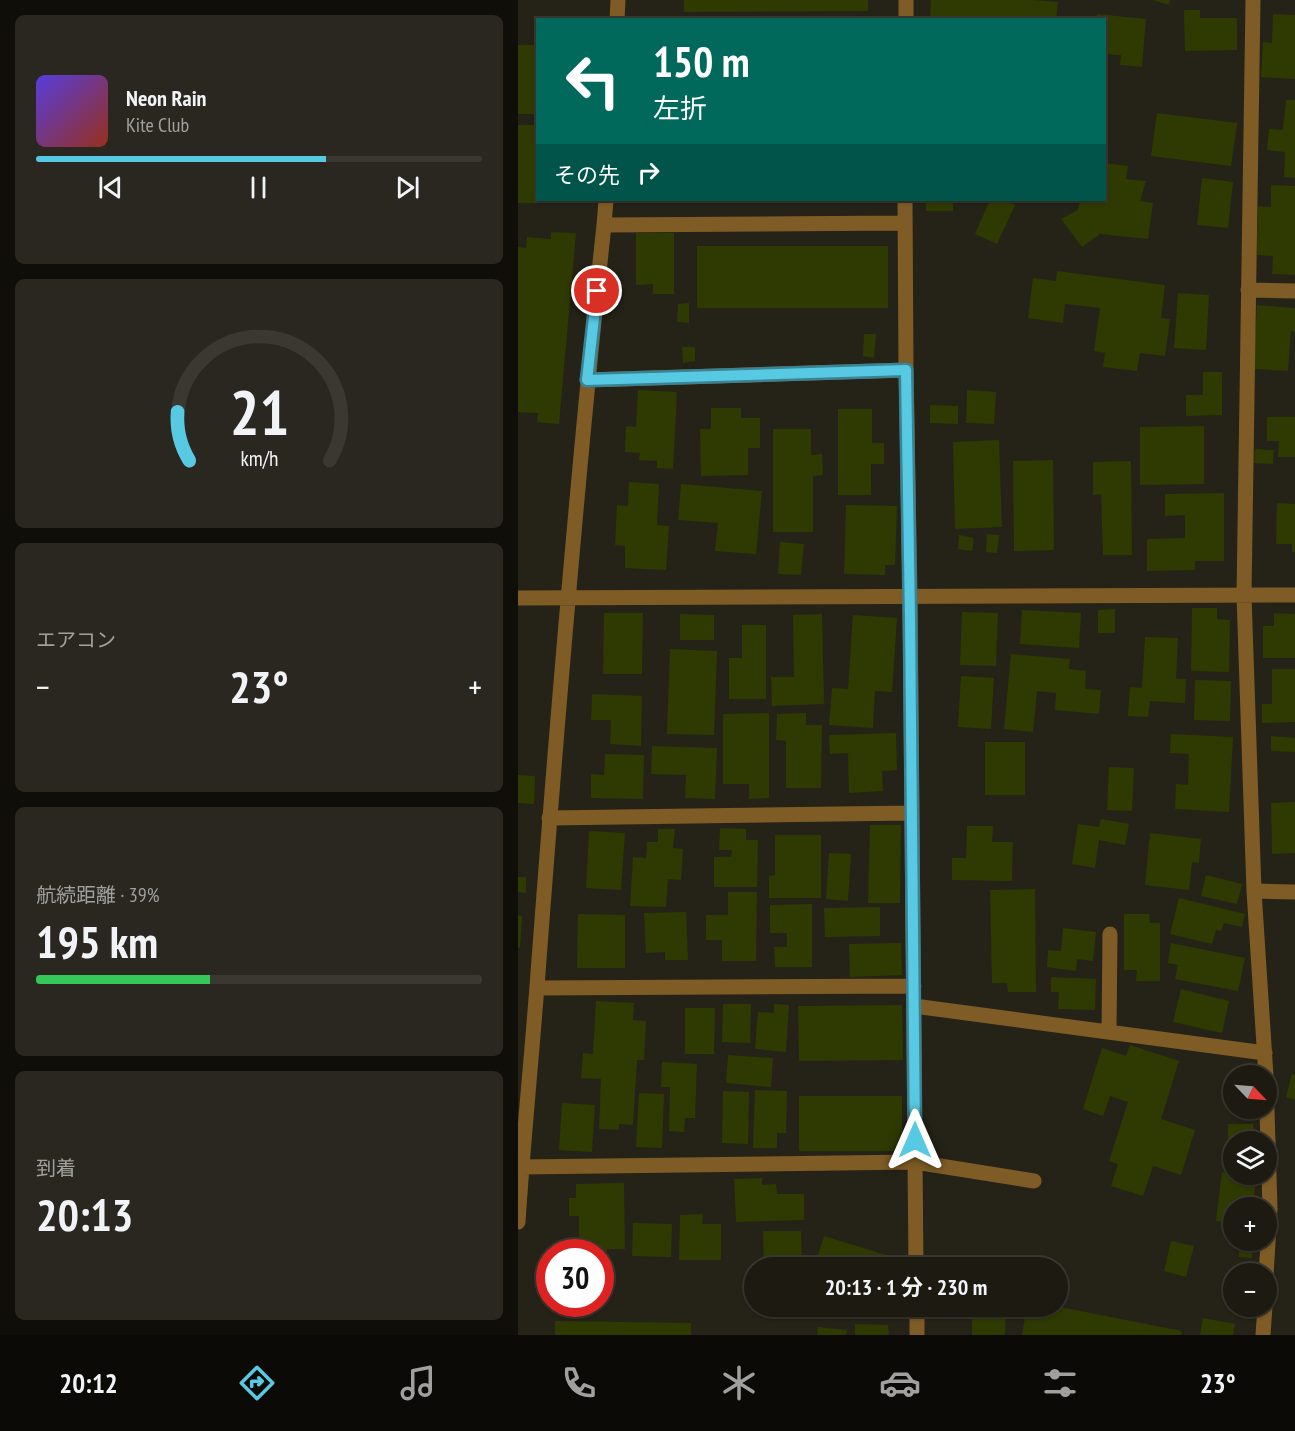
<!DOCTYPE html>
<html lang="ja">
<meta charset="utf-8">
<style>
:root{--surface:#1c1a11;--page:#29271f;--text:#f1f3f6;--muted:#a0a19f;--line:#3a3831;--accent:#58c9e3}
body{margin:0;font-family:"PT Sans Narrow","Noto Sans JP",sans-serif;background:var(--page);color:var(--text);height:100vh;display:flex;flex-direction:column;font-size:22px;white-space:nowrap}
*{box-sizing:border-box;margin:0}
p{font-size:20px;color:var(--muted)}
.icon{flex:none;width:33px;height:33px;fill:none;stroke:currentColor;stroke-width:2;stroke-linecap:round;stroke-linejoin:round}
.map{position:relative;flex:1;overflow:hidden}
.details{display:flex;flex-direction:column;gap:15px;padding:15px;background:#0f0e09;width:518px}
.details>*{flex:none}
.hud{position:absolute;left:18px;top:18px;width:570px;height:183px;border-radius:0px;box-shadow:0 2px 4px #0004,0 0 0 2px var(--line);background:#00695c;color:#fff;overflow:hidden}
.needle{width:39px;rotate:115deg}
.fabs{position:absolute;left:705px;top:1065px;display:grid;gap:12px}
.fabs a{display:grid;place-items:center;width:54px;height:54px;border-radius:50%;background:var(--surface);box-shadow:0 2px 4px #0004,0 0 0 2px var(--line);font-size:30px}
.speed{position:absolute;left:18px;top:1239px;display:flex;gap:12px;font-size:30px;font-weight:700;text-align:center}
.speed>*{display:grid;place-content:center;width:78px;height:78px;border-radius:50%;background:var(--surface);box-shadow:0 2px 4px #0004,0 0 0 2px var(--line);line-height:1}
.speed .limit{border:9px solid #d22;background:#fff;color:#111}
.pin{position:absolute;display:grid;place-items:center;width:51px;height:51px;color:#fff;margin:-26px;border:3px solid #fff;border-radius:50%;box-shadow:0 2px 6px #0007}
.me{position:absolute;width:66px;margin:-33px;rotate:0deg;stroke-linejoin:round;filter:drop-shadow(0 0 4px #0008)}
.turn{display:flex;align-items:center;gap:21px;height:126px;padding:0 18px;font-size:27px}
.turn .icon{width:78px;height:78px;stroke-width:2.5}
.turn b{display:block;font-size:42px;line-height:51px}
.then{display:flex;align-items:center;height:57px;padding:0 18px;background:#0003;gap:12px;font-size:22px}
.big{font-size:45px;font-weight:700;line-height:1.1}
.details .tile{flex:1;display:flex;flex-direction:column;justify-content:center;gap:9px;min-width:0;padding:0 21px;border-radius:9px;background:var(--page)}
.details .dial{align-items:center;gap:0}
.dial svg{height:156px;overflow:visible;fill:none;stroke:var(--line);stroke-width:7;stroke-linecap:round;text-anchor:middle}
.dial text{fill:var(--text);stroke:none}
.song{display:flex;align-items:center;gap:18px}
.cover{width:72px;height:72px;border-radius:9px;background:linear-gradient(135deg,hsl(250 70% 55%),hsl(10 70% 35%))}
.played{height:6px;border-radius:3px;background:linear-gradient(90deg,var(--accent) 65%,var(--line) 65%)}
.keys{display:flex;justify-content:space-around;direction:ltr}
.heat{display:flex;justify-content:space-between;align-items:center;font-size:33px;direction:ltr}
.charge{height:9px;border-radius:4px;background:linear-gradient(90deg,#34c759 39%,var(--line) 0)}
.trip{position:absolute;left:226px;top:1257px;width:324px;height:60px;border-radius:30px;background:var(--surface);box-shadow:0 2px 4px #0004,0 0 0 2px var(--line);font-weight:700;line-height:60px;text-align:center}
.tab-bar{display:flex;height:96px;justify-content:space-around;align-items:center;background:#0b0a07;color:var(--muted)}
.tab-bar .icon{width:42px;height:42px}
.tab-bar .current{color:var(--accent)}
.tab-bar b{font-size:27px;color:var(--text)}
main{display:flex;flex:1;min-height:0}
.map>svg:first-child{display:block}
.building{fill:#2e3a02}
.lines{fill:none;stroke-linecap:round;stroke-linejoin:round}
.street{stroke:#7f5c25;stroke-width:15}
.route-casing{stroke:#398394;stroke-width:15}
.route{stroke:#58c9e3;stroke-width:10}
</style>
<main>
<section class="details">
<div class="tile">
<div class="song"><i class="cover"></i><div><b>Neon Rain</b><p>Kite Club</p></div></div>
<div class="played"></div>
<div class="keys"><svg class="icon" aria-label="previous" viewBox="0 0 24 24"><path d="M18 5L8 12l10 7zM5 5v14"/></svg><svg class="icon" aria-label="pause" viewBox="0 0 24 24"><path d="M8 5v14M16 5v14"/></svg><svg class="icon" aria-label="next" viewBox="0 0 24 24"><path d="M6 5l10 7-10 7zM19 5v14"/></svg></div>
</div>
<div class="tile dial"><svg viewBox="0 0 100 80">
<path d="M14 69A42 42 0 1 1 86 69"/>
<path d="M14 69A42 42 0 0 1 8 44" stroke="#58c9e3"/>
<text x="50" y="56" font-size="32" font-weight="700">21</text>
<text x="50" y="72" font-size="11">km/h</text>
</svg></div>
<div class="tile"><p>エアコン</p>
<div class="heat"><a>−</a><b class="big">23°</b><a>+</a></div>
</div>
<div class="tile"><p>航続距離 · 39%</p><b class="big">195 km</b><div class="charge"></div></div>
<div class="tile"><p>到着</p><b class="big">20:13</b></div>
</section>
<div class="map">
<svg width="778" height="1335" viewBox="0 0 778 1335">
<rect width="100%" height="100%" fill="#252317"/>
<path class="building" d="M 166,0 L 350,0 L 350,11 L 166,12 Z
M 413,0 L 514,0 L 540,2 L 538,20 L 412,20 Z
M 634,0 L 652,0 L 651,5 Z
M 666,10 L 682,10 L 682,18 L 719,18 L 719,50 L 667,51 Z
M 579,14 L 628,19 L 624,67 L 602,65 L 603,55 L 586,54 L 586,20 L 578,20 Z
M 755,14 L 778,15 L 777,79 L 743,77 L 745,42 L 754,43 Z
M 0,45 L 20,45 L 20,114 L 0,114 Z
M 768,100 L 778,100 L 778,178 L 766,177 L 767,152 L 749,150 L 751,129 L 765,130 Z
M 639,113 L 719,123 L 713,166 L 633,156 Z
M 0,125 L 20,125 L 20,200 L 23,200 L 23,203 L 0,203 Z
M 586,163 L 610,166 L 608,179 L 628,181 L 622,201 L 635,203 L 630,239 L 582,234 L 564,247 L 543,219 L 560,210 L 562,200 L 586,200 Z
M 684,178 L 715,182 L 710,228 L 679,225 Z
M 753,185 L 778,186 L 778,275 L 754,274 L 755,256 L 739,255 L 740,206 L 753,207 Z
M 408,200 L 435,200 L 435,211 L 408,211 Z
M 472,200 L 485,200 L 497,205 L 479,244 L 457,234 Z
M 33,232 L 58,233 L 41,424 L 19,422 L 20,413 L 0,412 L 0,247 L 8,248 L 9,237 L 33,239 Z
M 118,233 L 156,233 L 156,294 L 135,294 L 135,284 L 118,285 Z
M 179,246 L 370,246 L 370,308 L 179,308 Z
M 539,271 L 647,285 L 643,318 L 652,319 L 647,356 L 622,353 L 619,371 L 585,367 L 587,353 L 576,351 L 582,308 L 547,304 L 545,323 L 510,318 L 515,278 L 538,281 Z
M 660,293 L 691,295 L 688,350 L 656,348 Z
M 171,303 L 171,323 L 159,322 L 160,304 Z
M 739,305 L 778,308 L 778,332 L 773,331 L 770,371 L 735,369 Z
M 346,334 L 358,334 L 356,358 L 345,356 Z
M 164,347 L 177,347 L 177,361 L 165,363 Z
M 685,372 L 704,372 L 704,415 L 668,416 L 668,395 L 685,395 Z
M 120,390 L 159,392 L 155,469 L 139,468 L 139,461 L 121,460 L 122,453 L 107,452 L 108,426 L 118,427 Z
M 449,390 L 478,392 L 476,424 L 448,423 Z
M 412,405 L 440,406 L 440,424 L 412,423 Z
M 193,408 L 223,408 L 223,418 L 242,418 L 242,448 L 230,448 L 230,475 L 183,476 L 182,429 L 193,429 Z
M 320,409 L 354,409 L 354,443 L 366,443 L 366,464 L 353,464 L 353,495 L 320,495 Z
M 749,417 L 778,417 L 778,457 L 760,457 L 761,441 L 749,441 Z
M 686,426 L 686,484 L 622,485 L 622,427 Z
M 255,429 L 293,429 L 293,455 L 304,454 L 305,475 L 295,476 L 295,532 L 255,532 Z
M 481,440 L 484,527 L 437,529 L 435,442 Z
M 737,449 L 756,450 L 755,464 L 736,463 Z
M 535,460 L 536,550 L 496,551 L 495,461 Z
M 613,461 L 614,555 L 585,555 L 583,494 L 575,495 L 575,462 Z
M 111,482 L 141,484 L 139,525 L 151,526 L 148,570 L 107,568 L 107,546 L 97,545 L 99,505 L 110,506 Z
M 163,484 L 244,491 L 238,554 L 197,551 L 200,523 L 160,520 Z
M 706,493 L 706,561 L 677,561 L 677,570 L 629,571 L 629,539 L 667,538 L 667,515 L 647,516 L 647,494 Z
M 759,503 L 778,504 L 778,552 L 774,552 L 774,544 L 758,544 Z
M 328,505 L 379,506 L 377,565 L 367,565 L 367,575 L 326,574 Z
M 469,534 L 481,535 L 479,553 L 468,552 Z
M 441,535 L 456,538 L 454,551 L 440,549 Z
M 262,542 L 286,544 L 283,575 L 260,574 Z
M 674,608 L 699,608 L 699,619 L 712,620 L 711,672 L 673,671 Z
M 597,609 L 597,633 L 580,633 L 580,610 Z
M 504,610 L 563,613 L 561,648 L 502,644 Z
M 444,612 L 480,613 L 478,666 L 442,665 Z
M 86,613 L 125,613 L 124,674 L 85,674 Z
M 756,613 L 778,614 L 778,658 L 745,658 L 745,626 L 756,626 Z
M 162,614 L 196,615 L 196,640 L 162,640 Z
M 304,614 L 306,704 L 254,706 L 253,677 L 276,677 L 275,615 Z
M 335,615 L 379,618 L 374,692 L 357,691 L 355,728 L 311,725 L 314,688 L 330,689 Z
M 224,625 L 248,625 L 248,699 L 211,699 L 211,658 L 224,658 Z
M 627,637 L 660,638 L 658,679 L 668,679 L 667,703 L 632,701 L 630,717 L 610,716 L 612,687 L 624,688 Z
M 152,649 L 199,651 L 196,735 L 149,734 Z
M 493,654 L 552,659 L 551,669 L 568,671 L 567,689 L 583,690 L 581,714 L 537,710 L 538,693 L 519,691 L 515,732 L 486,729 Z
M 754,669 L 778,669 L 778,722 L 744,723 L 744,704 L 754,704 Z
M 443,676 L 476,678 L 473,729 L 440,727 Z
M 677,680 L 713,681 L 712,721 L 676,720 Z
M 74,694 L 124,696 L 123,746 L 92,744 L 93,720 L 73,720 Z
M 251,713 L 251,798 L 231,799 L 231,784 L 205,784 L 205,714 Z
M 288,713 L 288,725 L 304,725 L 303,788 L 268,788 L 268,741 L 258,740 L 259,714 Z
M 378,733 L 379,770 L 364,771 L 365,791 L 331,793 L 330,753 L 312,754 L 311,735 Z
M 653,734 L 715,737 L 711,812 L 657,809 L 658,784 L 670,785 L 671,754 L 652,753 Z
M 753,736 L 778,738 L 778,752 L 753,751 Z
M 467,742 L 507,742 L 507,795 L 467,795 Z
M 134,746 L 199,748 L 197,799 L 167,798 L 168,775 L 133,774 Z
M 87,754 L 126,755 L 125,799 L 73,798 L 73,774 L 86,775 Z
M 591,767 L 616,768 L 614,811 L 589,810 Z
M 0,775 L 17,776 L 16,804 L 0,803 Z
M 778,802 L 778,853 L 754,854 L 753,803 Z
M 583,819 L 611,824 L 607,845 L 581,840 L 577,868 L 554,864 L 560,824 L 581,827 Z
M 352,825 L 383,825 L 382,903 L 350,903 Z
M 449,826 L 475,826 L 474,842 L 495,842 L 494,881 L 434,880 L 434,858 L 448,858 Z
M 202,828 L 228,829 L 228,840 L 240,840 L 239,887 L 196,887 L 196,857 L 213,857 L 214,850 L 201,850 Z
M 140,829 L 157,829 L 155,848 L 165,849 L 163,880 L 150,879 L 148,907 L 112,906 L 115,857 L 128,858 L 129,842 L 140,842 Z
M 71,831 L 107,833 L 103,890 L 68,888 Z
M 632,833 L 683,839 L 681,863 L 674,862 L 671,890 L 627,885 Z
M 257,835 L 303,835 L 303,898 L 251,898 L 251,876 L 257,875 Z
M 311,853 L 333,854 L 330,901 L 308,899 Z
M 688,875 L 724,884 L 719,904 L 683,896 Z
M 0,877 L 8,877 L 8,893 L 0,892 Z
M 517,889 L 518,992 L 490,992 L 489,983 L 474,983 L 472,890 Z
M 210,892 L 239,892 L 238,961 L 204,961 L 204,940 L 188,940 L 188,915 L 210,915 Z
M 661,898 L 727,914 L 724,927 L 706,923 L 703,931 L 698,930 L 694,944 L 652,934 Z
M 294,904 L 294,967 L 257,967 L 256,947 L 269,947 L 269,933 L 252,933 L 252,905 Z
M 362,907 L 362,936 L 307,937 L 306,908 Z
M 168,912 L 170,960 L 147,960 L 147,952 L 128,953 L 126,913 Z
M 60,914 L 107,915 L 107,968 L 59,968 Z
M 606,914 L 631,914 L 632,923 L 642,923 L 642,981 L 618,981 L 619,970 L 606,970 Z
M 0,915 L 4,916 L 2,948 L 0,947 Z
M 545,928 L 578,932 L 575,961 L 559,959 L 558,971 L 529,967 L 530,950 L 543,951 Z
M 383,943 L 384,975 L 332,977 L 331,944 Z
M 653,943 L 727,958 L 720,991 L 657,979 L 660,965 L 650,963 Z
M 533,977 L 578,979 L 577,1010 L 540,1009 L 541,992 L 533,992 Z
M 663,989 L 711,1001 L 704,1033 L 655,1022 Z
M 78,1001 L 116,1003 L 115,1020 L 128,1021 L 126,1060 L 119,1060 L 115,1125 L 101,1124 L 101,1130 L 81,1129 L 83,1079 L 63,1078 L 65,1053 L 75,1054 Z
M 205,1004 L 233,1004 L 232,1043 L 204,1042 Z
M 256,1004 L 271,1005 L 268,1052 L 237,1049 L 240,1012 L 256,1013 Z
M 384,1005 L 385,1060 L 281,1061 L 280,1006 Z
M 167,1008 L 197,1008 L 196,1054 L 167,1054 Z
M 612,1045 L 661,1061 L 643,1119 L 677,1130 L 663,1175 L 635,1166 L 625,1196 L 593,1186 L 600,1164 L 591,1161 L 610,1102 L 592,1096 L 585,1116 L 565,1109 L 584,1048 L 608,1056 Z
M 210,1055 L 255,1058 L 253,1087 L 208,1083 Z
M 144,1062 L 179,1064 L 177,1118 L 167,1118 L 166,1132 L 151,1131 L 152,1087 L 143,1087 Z
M 774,1074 L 778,1075 L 778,1100 L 768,1097 Z
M 237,1090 L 269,1091 L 268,1133 L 259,1133 L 259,1148 L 235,1148 Z
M 205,1091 L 231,1092 L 230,1144 L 204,1143 Z
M 121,1093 L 146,1094 L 144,1148 L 118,1147 Z
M 281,1096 L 384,1096 L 384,1151 L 281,1151 Z
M 44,1103 L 77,1105 L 74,1152 L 41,1150 Z
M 710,1124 L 735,1124 L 736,1142 L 716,1142 L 716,1150 L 710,1150 Z
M 704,1172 L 738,1177 L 735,1208 L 716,1208 L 716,1223 L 698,1221 Z
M 244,1178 L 244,1185 L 258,1184 L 259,1194 L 286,1194 L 286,1220 L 218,1222 L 216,1179 Z
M 106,1183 L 107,1249 L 89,1249 L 89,1263 L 82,1263 L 82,1252 L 61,1252 L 61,1216 L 51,1216 L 51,1198 L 58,1198 L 58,1184 Z
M 185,1214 L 184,1224 L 203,1224 L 203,1260 L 161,1260 L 162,1215 Z
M 115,1223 L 154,1224 L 153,1257 L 114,1256 Z
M 245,1231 L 283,1231 L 284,1268 L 246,1268 Z
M 306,1236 L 381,1259 L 378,1268 L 296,1268 Z
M 722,1240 L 735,1240 L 734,1258 L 721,1257 Z
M 653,1241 L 676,1246 L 668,1277 L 646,1271 Z
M 454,1306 L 488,1306 L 487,1335 L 454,1335 Z
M 509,1306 L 537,1306 L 664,1331 L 663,1335 L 504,1335 Z
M 685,1318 L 717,1324 L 715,1335 L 682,1335 Z
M 37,1321 L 173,1323 L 173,1335 L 37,1335 Z
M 337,1324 L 370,1325 L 371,1335 L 337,1335 Z
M 300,1327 L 329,1330 L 328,1335 L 299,1335 Z"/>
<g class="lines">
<path class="street" d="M 388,0 L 388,20
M 735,0 L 726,595 L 736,891 L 748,1076
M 99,20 L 100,0
M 387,200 L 388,370 L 392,596 L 398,1268
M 86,225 L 387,223
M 730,290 L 778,291
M 69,380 L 388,370
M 0,598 L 778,595
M 31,818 L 394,813
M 736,891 L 778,892
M 19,988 L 396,986
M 396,1006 L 747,1053
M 591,1032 L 592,934
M 748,1077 L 752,1208 L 748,1276
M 3,1167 L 397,1162 L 516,1181
M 0,1222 C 5,1143 13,1065 19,986 C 38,732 59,478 86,225 L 88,200
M 399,1306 L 399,1335
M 745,1335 L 747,1306"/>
</g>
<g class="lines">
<defs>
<path id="route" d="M 79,291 L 69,380 L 388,370 L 392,618 L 397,1140"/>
</defs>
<use href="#route" class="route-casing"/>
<use href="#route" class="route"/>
</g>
</svg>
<div class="fabs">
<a><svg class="needle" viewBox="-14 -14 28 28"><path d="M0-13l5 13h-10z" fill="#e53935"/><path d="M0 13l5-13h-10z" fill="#a0a19f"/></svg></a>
<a><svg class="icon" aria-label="layers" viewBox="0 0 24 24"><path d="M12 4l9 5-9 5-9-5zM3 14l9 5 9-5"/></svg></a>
<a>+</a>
<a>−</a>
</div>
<div class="speed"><div class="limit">30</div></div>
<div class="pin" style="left:79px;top:291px;background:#d93025"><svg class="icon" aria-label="arrive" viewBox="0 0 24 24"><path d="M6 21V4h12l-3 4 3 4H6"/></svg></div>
<svg class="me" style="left:397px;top:1140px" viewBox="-20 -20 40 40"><path d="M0-17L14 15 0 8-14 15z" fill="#58c9e3" stroke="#fff" stroke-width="4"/></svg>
<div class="trip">20:13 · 1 分 · 230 m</div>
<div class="hud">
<div class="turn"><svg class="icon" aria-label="left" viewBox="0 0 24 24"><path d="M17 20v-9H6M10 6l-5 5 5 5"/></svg><div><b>150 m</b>左折</div></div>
<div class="then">その先<svg class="icon" aria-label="right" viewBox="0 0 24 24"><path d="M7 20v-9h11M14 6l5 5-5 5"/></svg></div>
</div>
</div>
</main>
<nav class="tab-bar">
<b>20:12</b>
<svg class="icon current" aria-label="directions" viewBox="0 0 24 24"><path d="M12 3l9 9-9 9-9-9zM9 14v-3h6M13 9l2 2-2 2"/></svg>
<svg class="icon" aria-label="music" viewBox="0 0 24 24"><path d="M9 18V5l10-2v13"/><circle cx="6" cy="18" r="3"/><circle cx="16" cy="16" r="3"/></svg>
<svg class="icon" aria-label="phone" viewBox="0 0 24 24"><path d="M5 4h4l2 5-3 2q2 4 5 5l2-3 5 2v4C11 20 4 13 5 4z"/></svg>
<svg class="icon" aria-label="climate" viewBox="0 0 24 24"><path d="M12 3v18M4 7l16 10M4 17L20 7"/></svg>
<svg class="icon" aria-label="car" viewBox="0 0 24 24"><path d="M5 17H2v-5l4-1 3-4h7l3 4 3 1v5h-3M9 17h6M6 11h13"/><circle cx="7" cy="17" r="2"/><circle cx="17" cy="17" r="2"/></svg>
<svg class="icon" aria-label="filters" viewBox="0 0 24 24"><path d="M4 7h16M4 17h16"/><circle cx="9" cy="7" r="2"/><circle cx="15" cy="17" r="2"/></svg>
<b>23°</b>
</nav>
